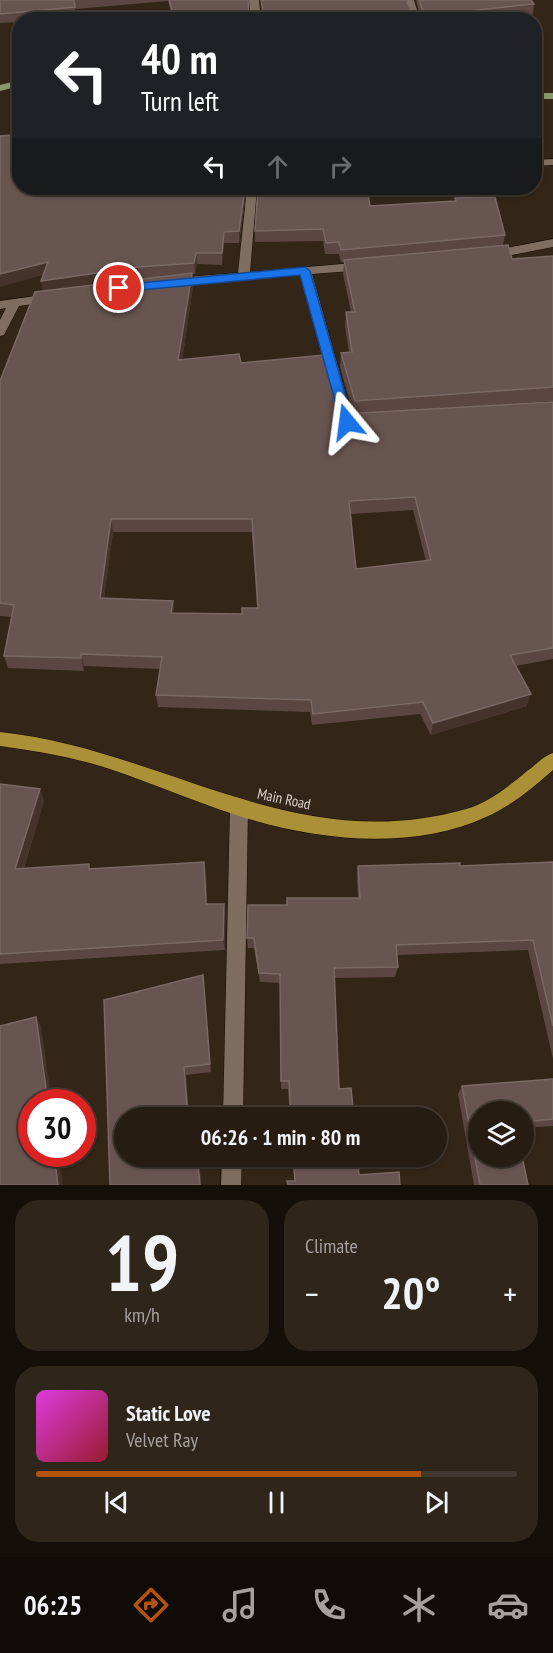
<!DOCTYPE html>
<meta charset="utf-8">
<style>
:root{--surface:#261c12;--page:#2e251b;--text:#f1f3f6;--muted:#a4a19f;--line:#423a32;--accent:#b45309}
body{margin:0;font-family:"PT Sans Narrow",sans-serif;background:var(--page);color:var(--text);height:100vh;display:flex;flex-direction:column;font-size:22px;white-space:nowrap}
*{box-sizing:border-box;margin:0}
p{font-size:20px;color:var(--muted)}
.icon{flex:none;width:33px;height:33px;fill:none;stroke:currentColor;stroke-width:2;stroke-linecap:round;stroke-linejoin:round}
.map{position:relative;height:1185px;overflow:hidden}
.side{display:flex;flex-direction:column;gap:15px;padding:15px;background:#150f0a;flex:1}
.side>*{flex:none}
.banner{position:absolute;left:12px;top:12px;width:530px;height:183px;border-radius:24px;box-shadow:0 2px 4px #0004,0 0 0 2px var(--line);background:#202124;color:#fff;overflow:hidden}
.fabs{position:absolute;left:468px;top:1101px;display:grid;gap:12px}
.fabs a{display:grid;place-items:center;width:66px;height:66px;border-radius:50%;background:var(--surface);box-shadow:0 2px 4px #0004,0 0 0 2px var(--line);font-size:30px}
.speed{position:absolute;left:18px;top:1089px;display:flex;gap:12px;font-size:30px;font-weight:700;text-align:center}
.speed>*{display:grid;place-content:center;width:78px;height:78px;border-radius:50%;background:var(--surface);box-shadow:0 2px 4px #0004,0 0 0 2px var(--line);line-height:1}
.speed .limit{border:9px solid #d22;background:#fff;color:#111}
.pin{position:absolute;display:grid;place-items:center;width:51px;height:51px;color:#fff;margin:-26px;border:3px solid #fff;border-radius:50%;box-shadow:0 2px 6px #0007}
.me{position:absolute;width:66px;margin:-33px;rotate:344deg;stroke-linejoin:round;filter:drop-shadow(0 0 4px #0008)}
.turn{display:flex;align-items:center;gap:21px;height:126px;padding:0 30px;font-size:27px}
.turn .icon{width:78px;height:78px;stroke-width:2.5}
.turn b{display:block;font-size:42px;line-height:51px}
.lanes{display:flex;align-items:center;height:57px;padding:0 30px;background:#0003;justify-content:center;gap:30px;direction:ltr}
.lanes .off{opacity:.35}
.big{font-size:45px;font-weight:600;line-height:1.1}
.side .tile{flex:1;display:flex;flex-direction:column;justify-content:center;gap:9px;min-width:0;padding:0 21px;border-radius:24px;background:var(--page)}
.side .dial{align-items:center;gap:0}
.dial b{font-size:78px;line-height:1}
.song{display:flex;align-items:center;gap:18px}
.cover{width:72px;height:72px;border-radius:9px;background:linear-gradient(135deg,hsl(300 70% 55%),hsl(350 70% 35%))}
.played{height:6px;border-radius:3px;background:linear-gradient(90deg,var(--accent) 80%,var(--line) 80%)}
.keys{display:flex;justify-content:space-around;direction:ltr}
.heat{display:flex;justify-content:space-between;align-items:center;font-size:33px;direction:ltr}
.side .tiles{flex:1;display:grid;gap:15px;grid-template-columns:1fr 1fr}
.tile:last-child{grid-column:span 2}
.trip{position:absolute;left:114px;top:1107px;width:333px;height:60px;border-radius:30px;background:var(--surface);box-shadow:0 2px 4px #0004,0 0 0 2px var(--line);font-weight:600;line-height:60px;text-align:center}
.tab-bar{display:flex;height:96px;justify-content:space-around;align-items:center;background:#0f0b07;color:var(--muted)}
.tab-bar .icon{width:42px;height:42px}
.tab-bar .current{color:var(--accent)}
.tab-bar b{font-size:27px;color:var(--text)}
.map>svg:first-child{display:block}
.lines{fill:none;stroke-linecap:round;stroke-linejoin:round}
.stream{fill:#89986a;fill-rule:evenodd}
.street-casing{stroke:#1b0e03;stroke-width:1}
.primary-casing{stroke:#1b0e03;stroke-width:1}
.street{fill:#7f6e60;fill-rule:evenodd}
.primary{fill:#aa9037;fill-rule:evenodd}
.wall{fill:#5b4642;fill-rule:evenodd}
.shaded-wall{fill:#45322b}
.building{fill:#685551;stroke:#7a6864;stroke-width:1.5;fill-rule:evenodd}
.route{fill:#1a73e8;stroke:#114b97;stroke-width:1.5}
.labels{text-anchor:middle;stroke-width:6;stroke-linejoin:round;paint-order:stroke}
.street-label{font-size:15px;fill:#dbd2ca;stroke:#332518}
</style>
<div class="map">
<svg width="553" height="1185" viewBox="0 0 553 1185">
<rect width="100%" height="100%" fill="#332518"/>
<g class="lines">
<path class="stream" d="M 20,80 L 20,86 L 0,91 L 0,85 Z
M 534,93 L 553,93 L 553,99 L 534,99 Z"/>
<defs>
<path id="street" d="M 249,0 L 259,0 L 261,20 L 251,20 Z
M 404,0 L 414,0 L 420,20 L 411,20 Z
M 553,159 L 553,165 L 534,166 L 534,160 Z
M 247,188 L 257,188 L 250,272 L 364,262 L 370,266 L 364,270 L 312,274 L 352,417 L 363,418 L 365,421 L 363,424 L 347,427 L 340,422 L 300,275 L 173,286 L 167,282 L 173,278 L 238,273 Z
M 553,239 L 553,247 L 492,259 L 486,255 L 492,251 Z
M 50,294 L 56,298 L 54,301 L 19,306 L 4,335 L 0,336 L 0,320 L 6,308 L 0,309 L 0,301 Z
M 239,800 L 245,802 L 248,808 L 243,1118 L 223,1118 L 230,808 L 233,802 Z
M 222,1156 L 242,1156 L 241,1185 L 221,1185 Z"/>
<path id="primary" d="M 0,732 C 163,749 295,858 466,809 C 488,803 509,786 527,771 C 536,765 543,756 553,753 L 553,770 C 533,788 511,806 486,817 C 410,852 312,840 236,815 C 186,799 139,777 90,763 C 60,755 30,750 0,746 Z"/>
</defs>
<use href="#street" class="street-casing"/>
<use href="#primary" class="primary-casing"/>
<use href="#street" class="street"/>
<use href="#primary" class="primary"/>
</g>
<path class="wall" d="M 0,0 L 248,0 L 249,12 L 262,12 L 261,0 L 406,0 L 412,13 L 411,20 L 173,20 L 168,1 L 75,9 L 76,17 L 42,20 L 20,20 L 20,22 L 0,23 Z
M 416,0 L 531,0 L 534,4 L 533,14 L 476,20 L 421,20 Z
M 20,188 L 247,188 L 239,243 L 224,243 L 222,265 L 197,264 L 195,274 L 192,274 L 193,287 L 182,360 L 241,363 L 343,414 L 353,413 L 340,367 L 341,353 L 349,352 L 345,326 L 346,312 L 351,312 L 343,274 L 344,262 L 341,262 L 339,254 L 325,254 L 323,241 L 255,242 L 255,231 L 258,188 L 256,188 L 367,188 L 370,206 L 454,201 L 455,198 L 505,235 L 503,245 L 512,259 L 553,256 L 553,401 L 479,406 L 553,402 L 553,659 L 516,666 L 527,706 L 431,735 L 420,714 L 312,725 L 310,712 L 158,707 L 156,695 L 160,669 L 84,666 L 84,671 L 8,668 L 4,656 L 12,617 L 0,616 L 0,381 L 43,291 L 43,275 ZM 413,510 L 426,561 L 356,569 L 351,514 ZM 113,532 L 252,532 L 257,608 L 242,614 L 174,613 L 173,601 L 104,598 Z
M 0,784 L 40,789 L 44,801 L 24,868 L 90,869 L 206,873 L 207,904 L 224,904 L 225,915 L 225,950 L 0,964 Z
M 553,862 L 553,1059 L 528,950 L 397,955 L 398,967 L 395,977 L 335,978 L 339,1089 L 354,1118 L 290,1118 L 288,1089 L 281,1089 L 280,983 L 260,982 L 254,948 L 248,948 L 247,938 L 286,905 L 358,898 L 357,877 L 358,866 L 460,866 Z
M 203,975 L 211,1072 L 186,1075 L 193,1166 L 198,1165 L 200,1171 L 201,1185 L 110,1185 Z
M 553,1079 L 553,1126 L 524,1128 L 524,1112 L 478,1112 L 528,1185 L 474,1185 L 458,1094 L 462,1086 Z"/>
<path class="shaded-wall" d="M 280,12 L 280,20 L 210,20 Z
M 245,188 L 247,188 L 239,243 L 239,231 Z
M 224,232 L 224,243 L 222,265 L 222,253 Z
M 196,253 L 197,264 L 195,274 L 194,263 Z
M 48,262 L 50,273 L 0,287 L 0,274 Z
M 138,267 L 140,279 L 43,293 L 41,281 Z
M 192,273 L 193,287 L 180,374 L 178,360 Z
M 111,519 L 113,532 L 102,611 L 100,598 Z
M 173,601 L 174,613 L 171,613 Z
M 81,654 L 84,666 L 84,671 L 81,658 Z
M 531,694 L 527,706 L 431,735 L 433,723 Z
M 40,789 L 44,801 L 20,880 L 15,869 Z
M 204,862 L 206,873 L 207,914 L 206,904 Z
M 224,904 L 225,915 L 225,950 L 223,940 Z
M 203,975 L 204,985 L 211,1072 L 210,1064 Z
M 36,1017 L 41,1026 L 52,1102 L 48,1102 Z
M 184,1067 L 186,1075 L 189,1118 L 188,1118 Z
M 54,1154 L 59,1154 L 63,1185 L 58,1185 Z
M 198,1165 L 200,1171 L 201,1185 L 200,1185 Z"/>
<path class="building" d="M 0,0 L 74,0 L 75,7 L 0,14 Z
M 169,0 L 248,0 L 249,12 L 263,12 L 261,0 L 406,0 L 412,13 L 282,20 L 280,12 L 210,20 L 195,20 L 192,11 L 173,13 Z
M 419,0 L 531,0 L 534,4 L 468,11 L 423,12 Z
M 12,135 L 20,147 L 20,188 L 245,188 L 239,231 L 224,232 L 222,253 L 196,253 L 194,263 L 138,267 L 41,281 L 48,262 L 0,274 L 0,136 Z
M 258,188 L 367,188 L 370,206 L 456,201 L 455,198 L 495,197 L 505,235 L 341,250 L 339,242 L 326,243 L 323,229 L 255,231 Z
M 508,245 L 512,259 L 553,256 L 553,387 L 355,401 L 341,353 L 352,352 L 346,312 L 355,312 L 344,260 Z
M 192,273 L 178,360 L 239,354 L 241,363 L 324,355 L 343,414 L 553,402 L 553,648 L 510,655 L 531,694 L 433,723 L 423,702 L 313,714 L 311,700 L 156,695 L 162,657 L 81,654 L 81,658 L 4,656 L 14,605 L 0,603 L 0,381 L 35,292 ZM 415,497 L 431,560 L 356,569 L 349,501 ZM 111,519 L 252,519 L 258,608 L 242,608 L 242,614 L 171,613 L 173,601 L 100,598 Z
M 0,784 L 40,789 L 15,869 L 89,864 L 89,869 L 204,862 L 206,904 L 224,904 L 223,940 L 0,954 Z
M 553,862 L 553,1026 L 533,940 L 396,945 L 398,967 L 334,968 L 339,1089 L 351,1088 L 354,1118 L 291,1118 L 289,1081 L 281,1081 L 280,974 L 259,973 L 254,938 L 247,938 L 248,905 L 287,905 L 287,898 L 360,898 L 358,866 L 460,863 L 460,866 Z
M 203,975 L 210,1064 L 184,1067 L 188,1118 L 124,1118 L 124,1156 L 191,1156 L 191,1166 L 198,1165 L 200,1185 L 110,1185 L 104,1000 Z
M 36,1017 L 48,1102 L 32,1102 L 32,1154 L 54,1154 L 58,1185 L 0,1185 L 0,1026 Z
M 553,1079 L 553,1119 L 524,1122 L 524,1112 L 478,1112 L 478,1156 L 522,1156 L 528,1185 L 480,1185 L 462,1086 Z
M 293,1156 L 357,1156 L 359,1175 L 399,1172 L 400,1185 L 288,1185 L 287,1181 L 295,1181 Z"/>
<path class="route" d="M 305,267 L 310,271 L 353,422 L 347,426 L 341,422 L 300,275 L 119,292 L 114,288 L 119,285 Z"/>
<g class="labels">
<g class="street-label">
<text transform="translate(284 799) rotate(12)" y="5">Main Road</text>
</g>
</g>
</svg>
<div class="fabs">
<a><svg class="icon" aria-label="layers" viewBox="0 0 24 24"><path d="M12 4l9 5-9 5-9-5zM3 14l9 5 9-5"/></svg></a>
</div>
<div class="speed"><div class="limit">30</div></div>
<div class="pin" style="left:119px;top:288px;background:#d93025"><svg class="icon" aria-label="arrive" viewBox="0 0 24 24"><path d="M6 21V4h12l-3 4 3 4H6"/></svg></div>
<svg class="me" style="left:347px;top:422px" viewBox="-20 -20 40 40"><path d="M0-17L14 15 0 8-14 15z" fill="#1a73e8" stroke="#fff" stroke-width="4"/></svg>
<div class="trip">06:26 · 1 min · 80 m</div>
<div class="banner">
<div class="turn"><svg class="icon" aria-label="left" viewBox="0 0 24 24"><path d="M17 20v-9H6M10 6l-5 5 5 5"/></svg><div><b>40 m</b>Turn left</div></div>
<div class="lanes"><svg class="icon" aria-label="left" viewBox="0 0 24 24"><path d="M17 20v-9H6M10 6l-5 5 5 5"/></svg><svg class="icon off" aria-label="ahead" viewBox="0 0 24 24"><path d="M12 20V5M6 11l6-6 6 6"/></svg><svg class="icon off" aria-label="right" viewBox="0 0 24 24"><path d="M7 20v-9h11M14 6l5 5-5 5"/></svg></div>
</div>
</div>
<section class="side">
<div class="tiles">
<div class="tile dial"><b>19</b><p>km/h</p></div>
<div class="tile"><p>Climate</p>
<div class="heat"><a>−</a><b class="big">20°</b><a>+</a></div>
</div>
<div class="tile">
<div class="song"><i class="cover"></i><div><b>Static Love</b><p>Velvet Ray</p></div></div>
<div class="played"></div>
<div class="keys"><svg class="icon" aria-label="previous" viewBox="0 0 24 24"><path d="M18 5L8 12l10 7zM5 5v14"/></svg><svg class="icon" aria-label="pause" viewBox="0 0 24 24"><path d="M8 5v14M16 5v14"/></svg><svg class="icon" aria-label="next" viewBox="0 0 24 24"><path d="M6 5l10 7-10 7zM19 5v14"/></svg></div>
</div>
</div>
</section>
<nav class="tab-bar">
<b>06:25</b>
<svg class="icon current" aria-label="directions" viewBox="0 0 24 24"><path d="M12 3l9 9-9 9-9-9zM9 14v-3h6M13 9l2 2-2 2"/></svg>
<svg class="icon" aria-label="music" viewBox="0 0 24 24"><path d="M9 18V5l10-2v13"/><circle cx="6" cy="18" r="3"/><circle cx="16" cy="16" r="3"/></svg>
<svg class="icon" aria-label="phone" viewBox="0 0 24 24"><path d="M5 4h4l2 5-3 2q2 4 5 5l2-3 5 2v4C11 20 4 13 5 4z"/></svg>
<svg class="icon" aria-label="climate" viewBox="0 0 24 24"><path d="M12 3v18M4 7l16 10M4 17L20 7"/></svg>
<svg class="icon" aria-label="car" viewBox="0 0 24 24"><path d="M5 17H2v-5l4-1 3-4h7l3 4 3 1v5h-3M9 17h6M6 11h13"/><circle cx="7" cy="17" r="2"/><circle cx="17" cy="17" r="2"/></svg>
</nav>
